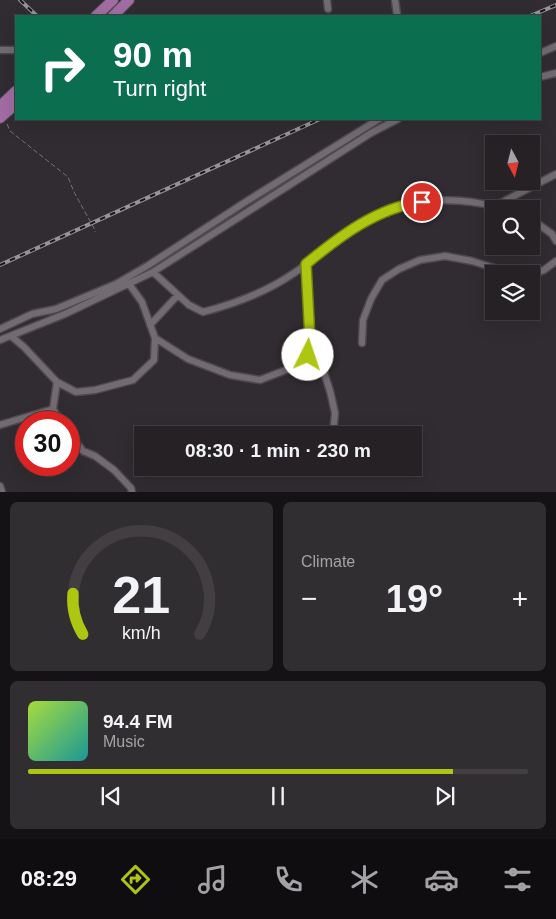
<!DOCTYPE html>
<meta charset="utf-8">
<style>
:root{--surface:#252125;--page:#312e32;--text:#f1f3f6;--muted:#a3a3a7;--line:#423e42;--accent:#acc612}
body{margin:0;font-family:Arial,sans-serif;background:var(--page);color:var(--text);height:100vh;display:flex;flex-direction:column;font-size:19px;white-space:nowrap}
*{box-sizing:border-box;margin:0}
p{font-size:16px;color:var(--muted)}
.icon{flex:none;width:28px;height:28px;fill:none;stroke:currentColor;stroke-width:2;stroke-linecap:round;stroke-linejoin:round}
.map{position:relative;height:492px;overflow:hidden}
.panel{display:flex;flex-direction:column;gap:10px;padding:10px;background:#141214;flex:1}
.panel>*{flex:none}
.banner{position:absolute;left:15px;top:15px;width:526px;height:105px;border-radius:0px;box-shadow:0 5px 20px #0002,0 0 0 1px var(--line);background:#0b6e4f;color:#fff;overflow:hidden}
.needle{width:32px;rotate:173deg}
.buttons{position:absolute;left:485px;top:135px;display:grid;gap:10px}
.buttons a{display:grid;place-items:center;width:55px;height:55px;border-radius:0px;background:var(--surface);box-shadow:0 5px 20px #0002,0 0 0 1px var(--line);font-size:25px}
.speed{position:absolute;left:15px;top:411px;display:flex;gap:10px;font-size:25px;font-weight:700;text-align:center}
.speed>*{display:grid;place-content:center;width:65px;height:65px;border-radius:50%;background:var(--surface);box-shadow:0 5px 20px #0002,0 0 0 1px var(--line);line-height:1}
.speed .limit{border:8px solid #d22;background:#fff;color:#111}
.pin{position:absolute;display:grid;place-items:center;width:42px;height:42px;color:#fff;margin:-21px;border:2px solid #fff;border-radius:50%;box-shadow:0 1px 5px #0007}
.me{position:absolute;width:55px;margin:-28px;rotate:4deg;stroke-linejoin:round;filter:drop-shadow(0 0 4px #0008)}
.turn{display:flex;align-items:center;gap:18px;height:105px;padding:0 15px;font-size:22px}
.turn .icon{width:65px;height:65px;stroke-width:2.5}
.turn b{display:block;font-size:35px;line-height:42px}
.big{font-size:38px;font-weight:700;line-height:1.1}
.panel .card{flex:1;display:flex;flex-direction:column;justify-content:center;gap:8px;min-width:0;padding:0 18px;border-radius:8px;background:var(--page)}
.panel .dial{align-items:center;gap:0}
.dial svg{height:130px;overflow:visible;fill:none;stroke:var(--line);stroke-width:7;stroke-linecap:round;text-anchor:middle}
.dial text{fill:var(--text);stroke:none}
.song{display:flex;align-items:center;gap:15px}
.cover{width:60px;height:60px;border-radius:8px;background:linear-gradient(135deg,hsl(80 70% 55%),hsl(180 70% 35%))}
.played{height:5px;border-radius:2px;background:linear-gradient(90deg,var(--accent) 85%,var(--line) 85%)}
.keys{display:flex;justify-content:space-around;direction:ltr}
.heat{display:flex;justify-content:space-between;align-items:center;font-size:28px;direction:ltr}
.panel .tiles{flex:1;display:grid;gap:10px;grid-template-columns:1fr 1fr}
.card:last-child{grid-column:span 2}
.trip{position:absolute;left:134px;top:426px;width:288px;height:50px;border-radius:0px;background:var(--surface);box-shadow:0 5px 20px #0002,0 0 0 1px var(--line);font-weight:700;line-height:50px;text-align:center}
.tab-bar{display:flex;height:80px;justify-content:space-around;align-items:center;background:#0f0d0f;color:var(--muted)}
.tab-bar .icon{width:35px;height:35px}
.tab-bar .current{color:var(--accent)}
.tab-bar b{font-size:22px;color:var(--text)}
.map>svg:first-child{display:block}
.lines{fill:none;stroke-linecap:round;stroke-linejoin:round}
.minor-casing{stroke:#4e494e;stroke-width:9}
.primary-casing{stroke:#4e494e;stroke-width:12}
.path{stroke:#757175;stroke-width:1;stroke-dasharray:5 2.5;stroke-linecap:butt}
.minor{stroke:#726c72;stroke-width:6}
.primary{stroke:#a26da4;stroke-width:10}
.rail-casing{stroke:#969296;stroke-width:4}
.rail{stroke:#171517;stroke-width:2;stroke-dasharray:5.5;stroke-linecap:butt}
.route-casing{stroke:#70810c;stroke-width:12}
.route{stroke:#acc612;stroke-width:9}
</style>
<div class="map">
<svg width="556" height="492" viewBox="0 0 556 492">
<rect width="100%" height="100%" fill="#312c31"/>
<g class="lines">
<defs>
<path id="minor" d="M 327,0 L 328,9
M 395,0 L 397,14
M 0,50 L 16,50
M 540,53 L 556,46
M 540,77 L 556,73
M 495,206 L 556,174
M 531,219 L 552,234 L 556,241
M 153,272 L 189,305 L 203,312 C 234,304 268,291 294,273 C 311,262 326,247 343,235 C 383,208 424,195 472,202 C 483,204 493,205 502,209
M 531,275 L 544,270 L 556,261
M 150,325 L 178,295
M 0,329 L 32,314 L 56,309 L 116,284 L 147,266 L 247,201 L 379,119
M 11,336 L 24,347 L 57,382 L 76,392 L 95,390 L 133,380 L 154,360 L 155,338 L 142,302 L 129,284
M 155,338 L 188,359 L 230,375 L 260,380 L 291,368 L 308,355 L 310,340 L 306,264
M 0,340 L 65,314 L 153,272 L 371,133 L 398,119
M 362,343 L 363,320 L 371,299 L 382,280 L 399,269 L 420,260 L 445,256 L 472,261 L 513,274
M 308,349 L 320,360 L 330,391 L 335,413 L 333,435
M 57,382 L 53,409 L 61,422
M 0,425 L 53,409
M 69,433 L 83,451 L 95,456 L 114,470 L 131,488 L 132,492
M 0,486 L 2,492"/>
<path id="primary" d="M 96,16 L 113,0
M 113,16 L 129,0
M 0,106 L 16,91
M 0,118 L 16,104"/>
</defs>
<use href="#minor" class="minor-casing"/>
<use href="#primary" class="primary-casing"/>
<path class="path" d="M 7,124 L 10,131 L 68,177 L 74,192 L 95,230 L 95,232"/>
<use href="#minor" class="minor"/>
<use href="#primary" class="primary"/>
<defs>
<path id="rail" d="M 20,0 L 37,16
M 530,16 L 556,5
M 0,265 L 320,119"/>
</defs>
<use href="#rail" class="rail-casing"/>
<use href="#rail" class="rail"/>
</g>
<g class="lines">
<defs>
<path id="route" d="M 308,355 L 310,340 L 306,264 C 340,236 378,207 422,202"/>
</defs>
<use href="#route" class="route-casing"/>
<use href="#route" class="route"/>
</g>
</svg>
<div class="buttons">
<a><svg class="needle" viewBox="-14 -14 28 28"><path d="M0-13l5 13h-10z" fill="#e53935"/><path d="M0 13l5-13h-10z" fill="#a3a3a7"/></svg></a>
<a><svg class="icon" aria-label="search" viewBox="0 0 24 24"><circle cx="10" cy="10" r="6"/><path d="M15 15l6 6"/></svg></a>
<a><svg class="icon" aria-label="layers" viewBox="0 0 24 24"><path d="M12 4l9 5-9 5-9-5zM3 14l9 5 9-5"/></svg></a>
</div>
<div class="speed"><div class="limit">30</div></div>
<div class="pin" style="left:422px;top:202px;background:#d93025"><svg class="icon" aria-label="arrive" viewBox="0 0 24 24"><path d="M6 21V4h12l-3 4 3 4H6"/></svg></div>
<svg class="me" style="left:308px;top:355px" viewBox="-20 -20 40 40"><circle r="19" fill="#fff"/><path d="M0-13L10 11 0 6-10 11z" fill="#acc612"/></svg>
<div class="trip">08:30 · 1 min · 230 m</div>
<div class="banner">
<div class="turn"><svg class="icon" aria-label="right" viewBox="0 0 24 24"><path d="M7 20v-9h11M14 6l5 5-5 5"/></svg><div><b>90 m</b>Turn right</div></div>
</div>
</div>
<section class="panel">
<div class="tiles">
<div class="card dial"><svg viewBox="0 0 100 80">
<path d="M14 69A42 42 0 1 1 86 69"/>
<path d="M14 69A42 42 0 0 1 8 44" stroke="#acc612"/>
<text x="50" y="56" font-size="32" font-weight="700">21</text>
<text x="50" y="72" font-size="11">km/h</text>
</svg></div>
<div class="card"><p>Climate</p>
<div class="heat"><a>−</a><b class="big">19°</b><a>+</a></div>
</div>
<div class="card">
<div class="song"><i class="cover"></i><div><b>94.4 FM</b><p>Music</p></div></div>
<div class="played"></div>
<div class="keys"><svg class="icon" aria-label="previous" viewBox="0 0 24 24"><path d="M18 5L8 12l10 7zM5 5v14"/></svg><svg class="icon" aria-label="pause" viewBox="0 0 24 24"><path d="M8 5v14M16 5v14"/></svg><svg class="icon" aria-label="next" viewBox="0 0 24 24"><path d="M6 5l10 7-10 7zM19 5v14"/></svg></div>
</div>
</div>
</section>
<nav class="tab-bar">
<b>08:29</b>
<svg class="icon current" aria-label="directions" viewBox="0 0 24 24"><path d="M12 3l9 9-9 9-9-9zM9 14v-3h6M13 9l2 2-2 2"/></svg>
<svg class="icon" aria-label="music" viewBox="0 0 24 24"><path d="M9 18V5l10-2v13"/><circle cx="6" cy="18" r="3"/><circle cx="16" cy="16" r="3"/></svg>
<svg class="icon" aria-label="phone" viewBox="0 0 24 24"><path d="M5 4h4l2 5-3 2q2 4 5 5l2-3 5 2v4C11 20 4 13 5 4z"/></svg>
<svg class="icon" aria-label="climate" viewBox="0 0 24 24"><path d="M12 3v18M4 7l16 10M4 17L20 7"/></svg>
<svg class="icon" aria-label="car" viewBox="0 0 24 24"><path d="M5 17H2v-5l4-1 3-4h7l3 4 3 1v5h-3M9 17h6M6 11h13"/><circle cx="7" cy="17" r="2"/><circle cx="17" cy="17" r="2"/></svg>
<svg class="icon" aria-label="filters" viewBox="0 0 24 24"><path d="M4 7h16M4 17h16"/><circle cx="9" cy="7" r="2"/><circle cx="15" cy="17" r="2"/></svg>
</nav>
